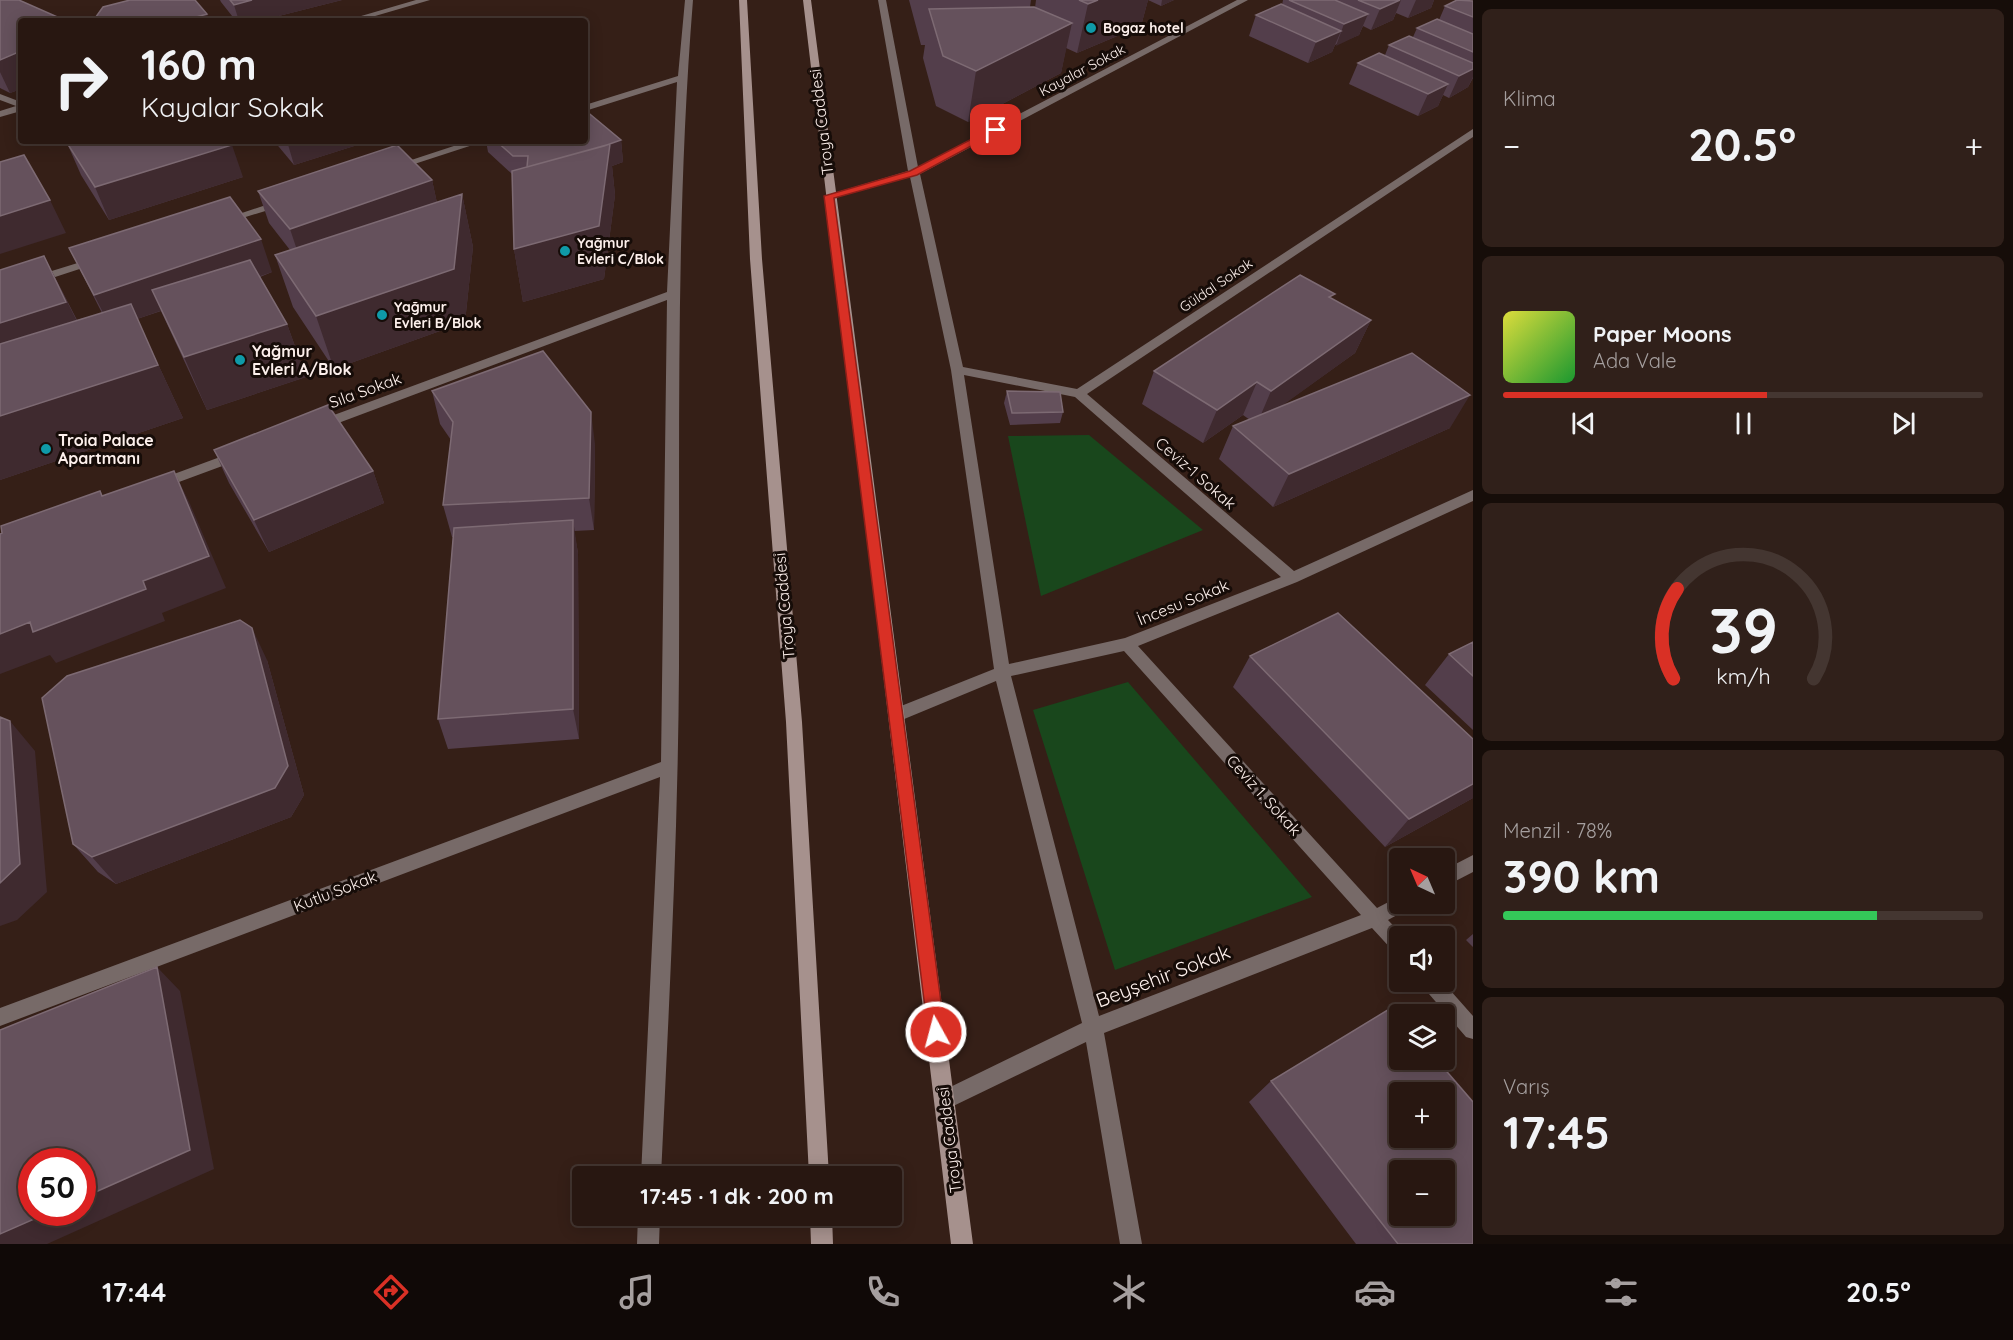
<!DOCTYPE html>
<html lang="tr">
<meta charset="utf-8">
<style>
:root{--surface:#281711;--page:#30201a;--text:#f1f3f6;--muted:#a59f9f;--line:#443631;--accent:#d93025}
body{margin:0;font-family:Quicksand,sans-serif;background:var(--page);color:var(--text);height:100vh;display:flex;flex-direction:column;font-size:22px;white-space:nowrap}
*{box-sizing:border-box;margin:0}
p{font-size:20px;color:var(--muted)}
.icon{flex:none;width:33px;height:33px;fill:none;stroke:currentColor;stroke-width:2;stroke-linecap:round;stroke-linejoin:round}
.map{position:relative;flex:1;overflow:hidden}
.panel{display:flex;flex-direction:column;gap:9px;padding:9px;background:#160d09;width:540px}
.panel>*{flex:none}
.hud{position:absolute;left:18px;top:18px;width:570px;height:126px;border-radius:6px;box-shadow:0 3px 15px #0003,0 0 0 2px var(--line);background:#281711;color:var(--text);overflow:hidden}
.needle{width:39px;rotate:316deg}
.fabs{position:absolute;left:1389px;top:848px;display:grid;gap:12px}
.fabs a{display:grid;place-items:center;width:66px;height:66px;border-radius:6px;background:var(--surface);box-shadow:0 3px 15px #0003,0 0 0 2px var(--line);font-size:30px}
.speed{position:absolute;left:18px;top:1148px;display:flex;gap:12px;font-size:30px;font-weight:700;text-align:center}
.speed>*{display:grid;place-content:center;width:78px;height:78px;border-radius:50%;background:var(--surface);box-shadow:0 3px 15px #0003,0 0 0 2px var(--line);line-height:1}
.speed .limit{border:9px solid #d22;background:#fff;color:#111}
.pin{position:absolute;display:grid;place-items:center;width:51px;height:51px;color:#fff;margin:-26px;border-radius:12px;box-shadow:0 3px 9px #0006}
.me{position:absolute;width:66px;margin:-33px;rotate:353deg;stroke-linejoin:round;filter:drop-shadow(0 0 4px #0008)}
.turn{display:flex;align-items:center;gap:21px;height:126px;padding:0 24px;font-size:27px}
.turn .icon{width:78px;height:78px;stroke-width:2.5}
.turn b{display:block;font-size:42px;line-height:51px}
.big{font-size:45px;font-weight:700;line-height:1.1}
.panel .card{flex:1;display:flex;flex-direction:column;justify-content:center;gap:9px;min-width:0;padding:0 21px;border-radius:9px;background:var(--page)}
.panel .dial{align-items:center;gap:0}
.dial svg{height:156px;overflow:visible;fill:none;stroke:var(--line);stroke-width:7;stroke-linecap:round;text-anchor:middle}
.dial text{fill:var(--text);stroke:none}
.song{display:flex;align-items:center;gap:18px}
.cover{width:72px;height:72px;border-radius:9px;background:linear-gradient(135deg,hsl(60 70% 55%),hsl(130 70% 35%))}
.played{height:6px;border-radius:3px;background:linear-gradient(90deg,var(--accent) 55%,var(--line) 55%)}
.keys{display:flex;justify-content:space-around;direction:ltr}
.heat{display:flex;justify-content:space-between;align-items:center;font-size:33px;direction:ltr}
.charge{height:9px;border-radius:4px;background:linear-gradient(90deg,#34c759 78%,var(--line) 0)}
.trip{position:absolute;left:572px;top:1166px;width:330px;height:60px;border-radius:6px;background:var(--surface);box-shadow:0 3px 15px #0003,0 0 0 2px var(--line);font-weight:700;line-height:60px;text-align:center}
.menu{display:flex;height:96px;justify-content:space-around;align-items:center;background:#100907;color:var(--muted)}
.menu .icon{width:42px;height:42px}
.menu .on{color:var(--accent)}
.menu b{font-size:27px;color:var(--text)}
main{display:flex;flex:1;min-height:0}
.map>svg:first-child{display:block}
.green{fill:#19471c}
.lines{fill:none;stroke-linecap:round;stroke-linejoin:round}
.street{fill:#776a68;fill-rule:evenodd}
.secondary{fill:#a6918d;fill-rule:evenodd}
.wall{fill:#533e4b}
.shaded-wall{fill:#3f2a2f}
.building{fill:#65515c;stroke:#7d6a73;stroke-width:1.5;fill-rule:evenodd}
.route{fill:#d93025;stroke:#8d1f18;stroke-width:1.5}
.culture-dot{fill:#0f9aa8;stroke:#160c08;stroke-width:2}
.labels{text-anchor:middle;stroke-width:6;stroke-linejoin:round;paint-order:stroke}
.far-poi-label{font-size:14px;font-weight:bold;fill:#fdf0ec;stroke:#160c08;text-anchor:start}
.far-street-label{font-size:14px;fill:#fdf0ec;stroke:#160c08}
.street-label{font-size:16px;fill:#fdf0ec;stroke:#160c08}
.poi-label{font-size:16px;font-weight:bold;fill:#fdf0ec;stroke:#160c08;text-anchor:start}
.near-street-label{font-size:20px;fill:#fdf0ec;stroke:#160c08}
</style>
<main>
<div class="map">
<svg width="1473" height="1244" viewBox="0 0 1473 1244">
<rect width="100%" height="100%" fill="#351f17"/>
<path class="green" d="M 1089,435 L 1203,530 L 1041,596 L 1008,436 Z
M 1128,682 L 1312,897 L 1115,970 L 1033,710 Z"/>
<g class="lines">
<path class="street" d="M 416,0 L 430,0 L 358,21 L 344,21 Z
M 685,0 L 693,0 C 675,223 680,444 679,668 C 678,837 669,1006 661,1176 L 641,1176 L 660,777 L 0,1026 L 0,1008 L 661,762 L 667,300 L 325,428 L 315,428 L 313,425 L 315,422 L 667,292 L 677,82 L 585,111 L 585,105 L 678,76 Z
M 878,0 L 886,0 L 918,167 L 1237,0 L 1248,0 L 920,174 L 963,367 L 1077,389 L 1473,129 L 1473,137 L 1087,394 L 1294,571 L 1473,490 L 1473,501 L 1297,582 L 1138,646 L 1377,908 L 1400,896 L 1400,903 L 1411,903 L 1408,909 L 1388,920 L 1403,936 L 1400,936 L 1400,954 L 1394,952 L 1372,928 L 1104,1033 L 1142,1244 L 1120,1244 L 1086,1042 L 945,1110 L 938,1107 L 935,1100 L 938,1093 L 1082,1023 L 996,681 L 897,722 L 891,720 L 889,715 L 891,710 L 994,669 L 951,370 L 910,177 L 829,199 L 824,196 L 908,171 ZM 964,375 L 1075,397 L 1281,577 L 1125,638 L 1009,664 ZM 1124,651 L 1361,915 L 1099,1016 L 1011,676 Z
M 0,94 L 21,102 L 21,111 L 0,117 L 0,111 L 16,106 L 0,100 Z
M 469,141 L 485,141 L 399,169 L 390,167 Z
M 284,199 L 289,202 L 288,204 L 223,224 L 218,221 Z
M 97,257 L 103,260 L 101,262 L 0,295 L 0,287 Z
M 239,450 L 246,455 L 244,458 L 160,489 L 153,484 L 155,481 Z
M 1473,855 L 1473,872 L 1444,887 L 1444,870 Z
M 1421,981 L 1442,981 L 1473,1016 L 1473,1039 L 1466,1037 L 1423,987 Z
M 638,1215 L 660,1215 L 659,1244 L 637,1244 Z"/>
<path class="secondary" d="M 739,0 L 747,0 L 762,259 L 802,722 L 829,1176 L 809,1176 L 786,722 L 750,259 Z
M 803,0 L 811,0 L 973,1244 L 951,1244 Z
M 810,1215 L 832,1215 L 833,1244 L 811,1244 Z"/>
</g>
<path class="wall" d="M 0,0 L 62,19 L 62,21 L 21,21 L 21,89 L 10,93 L 0,88 Z
M 220,0 L 342,0 L 259,21 L 236,21 L 221,2 Z
M 909,0 L 1031,0 L 1030,7 L 1035,8 L 1036,0 L 1174,0 L 1161,6 L 1148,0 L 1141,26 L 1077,53 L 1066,48 L 1061,73 L 968,122 L 936,106 L 923,58 L 925,45 L 921,45 Z
M 1283,0 L 1434,0 L 1431,8 L 1408,18 L 1396,13 L 1393,20 L 1371,30 L 1363,26 L 1359,35 L 1335,45 L 1332,52 L 1308,63 L 1249,36 L 1256,15 L 1282,5 Z
M 1473,1 L 1473,78 L 1468,87 L 1449,98 L 1443,95 L 1438,106 L 1418,116 L 1349,84 L 1358,63 L 1385,55 L 1389,45 L 1413,37 L 1417,28 L 1439,20 L 1445,6 Z
M 621,140 L 623,162 L 612,166 L 615,195 L 604,279 L 523,302 L 514,249 L 512,174 L 488,152 L 486,141 L 585,141 Z
M 274,141 L 370,141 L 294,165 Z
M 67,143 L 243,177 L 109,220 L 81,175 Z
M 432,180 L 437,203 L 462,194 L 473,247 L 465,322 L 334,369 L 293,307 L 275,255 L 290,250 L 269,223 L 258,191 Z
M 69,248 L 272,272 L 260,277 L 287,324 L 306,377 L 207,410 L 161,311 L 137,319 L 183,418 L 0,480 L 44,256 L 77,320 L 102,313 Z
M 1333,299 L 1371,320 L 1355,353 L 1278,408 L 1450,428 L 1273,507 L 1219,459 L 1233,426 L 1250,420 L 1243,415 L 1203,443 L 1142,404 L 1154,371 Z
M 432,391 L 595,444 L 594,530 L 574,531 L 578,553 L 579,739 L 448,749 L 438,719 L 453,537 L 452,537 L 443,505 L 451,440 L 440,424 Z
M 1007,391 L 1063,412 L 1060,423 L 1010,425 L 1004,403 Z
M 214,450 L 373,471 L 384,503 L 269,552 L 229,483 Z
M 1473,642 L 1473,730 L 1425,685 L 1449,654 Z
M 1250,656 L 1473,798 L 1385,847 L 1233,687 Z
M 267,660 L 304,795 L 291,817 L 116,884 L 98,872 L 73,844 Z
M 1473,934 L 1473,947 L 1466,940 Z
M 1271,1081 L 1473,1244 L 1356,1244 L 1249,1102 Z"/>
<path class="shaded-wall" d="M 252,0 L 342,0 L 259,21 L 239,21 L 234,5 Z
M 1098,0 L 1148,0 L 1141,26 L 1077,53 L 1088,4 Z
M 1162,0 L 1174,0 L 1161,6 Z
M 1400,0 L 1401,0 L 1393,20 L 1371,30 L 1380,9 Z
M 1416,0 L 1434,0 L 1431,8 L 1408,18 Z
M 207,14 L 209,21 L 182,21 Z
M 1368,14 L 1359,35 L 1336,46 L 1344,24 Z
M 1072,23 L 1061,73 L 968,122 L 976,71 Z
M 1341,31 L 1332,52 L 1308,63 L 1316,42 Z
M 21,51 L 21,89 L 10,93 L 0,72 L 0,60 Z
M 1473,69 L 1473,77 L 1468,87 L 1449,98 L 1459,76 Z
M 1448,84 L 1438,106 L 1418,116 L 1428,94 Z
M 621,140 L 623,162 L 612,166 L 615,195 L 604,279 L 523,302 L 514,249 L 526,173 Z
M 287,141 L 370,141 L 294,165 Z
M 232,145 L 243,177 L 109,220 L 95,187 Z
M 432,180 L 439,212 L 301,262 L 290,229 Z
M 462,194 L 473,247 L 465,322 L 334,369 L 316,316 Z
M 50,200 L 66,233 L 0,254 L 0,216 Z
M 261,239 L 272,272 L 137,319 L 183,418 L 0,480 L 0,416 L 111,328 L 94,295 Z
M 44,256 L 84,335 L 0,363 L 0,323 Z
M 1371,320 L 1355,353 L 1257,424 L 1271,391 Z
M 287,324 L 306,377 L 207,410 L 184,357 Z
M 1257,382 L 1243,415 L 1203,443 L 1217,410 Z
M 1470,395 L 1450,428 L 1273,507 L 1289,474 Z
M 591,412 L 595,444 L 594,530 L 589,498 Z
M 174,471 L 190,504 L 226,588 L 162,613 L 165,621 L 56,663 L 50,655 L 0,674 L 0,634 L 143,581 Z
M 373,471 L 384,503 L 269,552 L 254,520 Z
M 573,520 L 578,553 L 579,739 L 573,709 Z
M 252,628 L 267,660 L 304,795 L 291,817 L 116,884 L 92,857 Z
M 10,721 L 35,751 L 47,892 L 17,920 L 0,926 L 0,883 Z
M 1473,784 L 1473,798 L 1385,847 L 1409,819 Z
M 157,967 L 180,991 L 214,1169 L 47,1244 L 0,1244 L 0,1234 L 50,1212 L 82,1212 L 82,1198 Z"/>
<path class="building" d="M 0,0 L 19,0 L 62,19 L 60,21 L 21,21 L 21,51 L 0,60 Z
M 130,0 L 195,0 L 207,14 L 182,21 L 93,21 L 103,7 Z
M 230,0 L 252,0 L 234,5 Z
M 1079,0 L 1098,0 L 1088,4 Z
M 1289,0 L 1335,0 L 1368,14 L 1344,24 Z
M 1358,0 L 1400,0 L 1380,9 Z
M 1457,0 L 1473,1 L 1473,17 L 1445,6 Z
M 1281,4 L 1341,31 L 1316,42 L 1256,15 Z
M 1034,7 L 1072,23 L 976,71 L 943,56 L 929,9 Z
M 1437,19 L 1473,34 L 1473,52 L 1417,28 Z
M 1409,36 L 1473,63 L 1473,69 L 1459,76 L 1389,45 Z
M 1379,53 L 1448,84 L 1428,94 L 1358,63 Z
M 585,110 L 621,140 L 604,146 L 527,167 L 528,156 L 513,156 L 496,141 L 585,141 Z
M 74,141 L 228,141 L 232,145 L 95,187 L 67,143 Z
M 610,144 L 599,226 L 514,249 L 512,171 Z
M 397,145 L 432,180 L 290,229 L 258,191 Z
M 24,155 L 50,200 L 0,216 L 0,162 Z
M 462,194 L 454,269 L 316,316 L 275,255 Z
M 230,197 L 261,239 L 94,295 L 69,248 Z
M 44,256 L 66,302 L 0,323 L 0,270 Z
M 250,260 L 287,324 L 184,357 L 152,290 Z
M 1300,275 L 1335,294 L 1329,297 L 1371,320 L 1271,391 L 1257,382 L 1217,410 L 1154,371 Z
M 131,304 L 158,365 L 0,416 L 0,344 Z
M 543,351 L 591,412 L 589,498 L 443,505 L 453,422 L 432,391 Z
M 1412,353 L 1470,395 L 1289,474 L 1233,426 Z
M 1007,391 L 1060,392 L 1063,412 L 1012,413 Z
M 328,405 L 373,471 L 254,520 L 214,450 Z
M 174,471 L 209,556 L 143,581 L 146,589 L 33,632 L 30,622 L 0,634 L 0,534 L 2,533 L 1,526 L 100,491 L 102,496 Z
M 573,520 L 573,709 L 438,719 L 454,528 Z
M 1338,613 L 1473,739 L 1473,784 L 1409,819 L 1250,656 Z
M 240,620 L 252,628 L 288,766 L 275,788 L 92,857 L 73,844 L 42,698 L 67,676 Z
M 1473,642 L 1473,676 L 1449,654 Z
M 0,717 L 10,721 L 20,864 L 0,883 Z
M 157,967 L 190,1150 L 82,1198 L 82,1161 L 32,1161 L 32,1212 L 50,1212 L 0,1234 L 0,1030 Z
M 1391,1008 L 1400,1018 L 1400,1059 L 1436,1059 L 1473,1102 L 1473,1244 L 1398,1244 L 1271,1081 ZM 1400,1092 L 1444,1092 L 1444,1137 L 1400,1137 ZM 1400,1170 L 1444,1170 L 1444,1215 L 1400,1215 Z"/>
<path class="route" d="M 993,128 L 1001,130 L 917,175 L 834,198 L 945,1032 L 943,1038 L 936,1041 L 930,1038 L 928,1032 L 824,196 L 910,171 Z"/>
<g class="culture-dot">
<circle cx="1091" cy="28" r="6"/>
<circle cx="565" cy="251" r="6"/>
<circle cx="382" cy="315" r="6"/>
<circle cx="240" cy="360" r="6"/>
<circle cx="46" cy="449" r="6"/>
</g>
<g class="labels">
<g class="far-poi-label">
<text x="1103" y="33">Bogaz hotel</text>
<text x="577" y="248">Yağmur<tspan x="577" dy="16">Evleri C/Blok</tspan></text>
<text x="394" y="312">Yağmur<tspan x="394" dy="16">Evleri B/Blok</tspan></text>
</g>
<g class="far-street-label">
<text transform="translate(1082 70) rotate(-28)" y="5">Kayalar Sokak</text>
<text transform="translate(1216 285) rotate(-34)" y="5">Güldal Sokak</text>
</g>
<g class="street-label">
<text transform="translate(821 122) rotate(-97)" y="6">Troya Caddesi</text>
<text transform="translate(365 390) rotate(-20)" y="6">Sıla Sokak</text>
<text transform="translate(1196 473) rotate(41)" y="6">Ceviz-1 Sokak</text>
<text transform="translate(1183 602) rotate(-22)" y="6">İncesu Sokak</text>
<text transform="translate(784 606) rotate(-95)" y="6">Troya Caddesi</text>
<text transform="translate(1264 795) rotate(48)" y="6">Ceviz 1. Sokak</text>
<text transform="translate(335 891) rotate(-21)" y="6">Kutlu Sokak</text>
<text transform="translate(949 1140) rotate(-97)" y="6">Troya Caddesi</text>
</g>
<g class="poi-label">
<text x="252" y="357">Yağmur<tspan x="252" dy="18">Evleri A/Blok</tspan></text>
<text x="58" y="446">Troia Palace<tspan x="58" dy="18">Apartmanı</tspan></text>
</g>
<g class="near-street-label">
<text transform="translate(1163 976) rotate(-21)" y="7">Beyşehir Sokak</text>
</g>
</g>
</svg>
<div class="fabs">
<a><svg class="needle" viewBox="-14 -14 28 28"><path d="M0-13l5 13h-10z" fill="#e53935"/><path d="M0 13l5-13h-10z" fill="#a59f9f"/></svg></a>
<a><svg class="icon" aria-label="sound" viewBox="0 0 24 24"><path d="M4 9h4l5-4v14l-5-4H4zM17 9q2 3 0 6"/></svg></a>
<a><svg class="icon" aria-label="layers" viewBox="0 0 24 24"><path d="M12 4l9 5-9 5-9-5zM3 14l9 5 9-5"/></svg></a>
<a>+</a>
<a>−</a>
</div>
<div class="speed"><div class="limit">50</div></div>
<div class="pin" style="left:996px;top:130px;background:#d93025"><svg class="icon" aria-label="arrive" viewBox="0 0 24 24"><path d="M6 21V4h12l-3 4 3 4H6"/></svg></div>
<svg class="me" style="left:936px;top:1032px" viewBox="-20 -20 40 40"><circle r="17" fill="#d93025" stroke="#fff" stroke-width="3"/><path d="M0-11L8 9 0 5-8 9z" fill="#fff"/></svg>
<div class="trip">17:45 · 1 dk · 200 m</div>
<div class="hud">
<div class="turn"><svg class="icon" aria-label="right" viewBox="0 0 24 24"><path d="M7 20v-9h11M14 6l5 5-5 5"/></svg><div><b>160 m</b>Kayalar Sokak</div></div>
</div>
</div>
<section class="panel">
<div class="card"><p>Klima</p>
<div class="heat"><a>−</a><b class="big">20.5°</b><a>+</a></div>
</div>
<div class="card">
<div class="song"><i class="cover"></i><div><b>Paper Moons</b><p>Ada Vale</p></div></div>
<div class="played"></div>
<div class="keys"><svg class="icon" aria-label="previous" viewBox="0 0 24 24"><path d="M18 5L8 12l10 7zM5 5v14"/></svg><svg class="icon" aria-label="pause" viewBox="0 0 24 24"><path d="M8 5v14M16 5v14"/></svg><svg class="icon" aria-label="next" viewBox="0 0 24 24"><path d="M6 5l10 7-10 7zM19 5v14"/></svg></div>
</div>
<div class="card dial"><svg viewBox="0 0 100 80">
<path d="M14 69A42 42 0 1 1 86 69"/>
<path d="M14 69A42 42 0 0 1 16 23" stroke="#d93025"/>
<text x="50" y="56" font-size="32" font-weight="700">39</text>
<text x="50" y="72" font-size="11">km/h</text>
</svg></div>
<div class="card"><p>Menzil · 78%</p><b class="big">390 km</b><div class="charge"></div></div>
<div class="card"><p>Varış</p><b class="big">17:45</b></div>
</section>
</main>
<nav class="menu">
<b>17:44</b>
<svg class="icon on" aria-label="directions" viewBox="0 0 24 24"><path d="M12 3l9 9-9 9-9-9zM9 14v-3h6M13 9l2 2-2 2"/></svg>
<svg class="icon" aria-label="music" viewBox="0 0 24 24"><path d="M9 18V5l10-2v13"/><circle cx="6" cy="18" r="3"/><circle cx="16" cy="16" r="3"/></svg>
<svg class="icon" aria-label="phone" viewBox="0 0 24 24"><path d="M5 4h4l2 5-3 2q2 4 5 5l2-3 5 2v4C11 20 4 13 5 4z"/></svg>
<svg class="icon" aria-label="climate" viewBox="0 0 24 24"><path d="M12 3v18M4 7l16 10M4 17L20 7"/></svg>
<svg class="icon" aria-label="car" viewBox="0 0 24 24"><path d="M5 17H2v-5l4-1 3-4h7l3 4 3 1v5h-3M9 17h6M6 11h13"/><circle cx="7" cy="17" r="2"/><circle cx="17" cy="17" r="2"/></svg>
<svg class="icon" aria-label="filters" viewBox="0 0 24 24"><path d="M4 7h16M4 17h16"/><circle cx="9" cy="7" r="2"/><circle cx="15" cy="17" r="2"/></svg>
<b>20.5°</b>
</nav>
